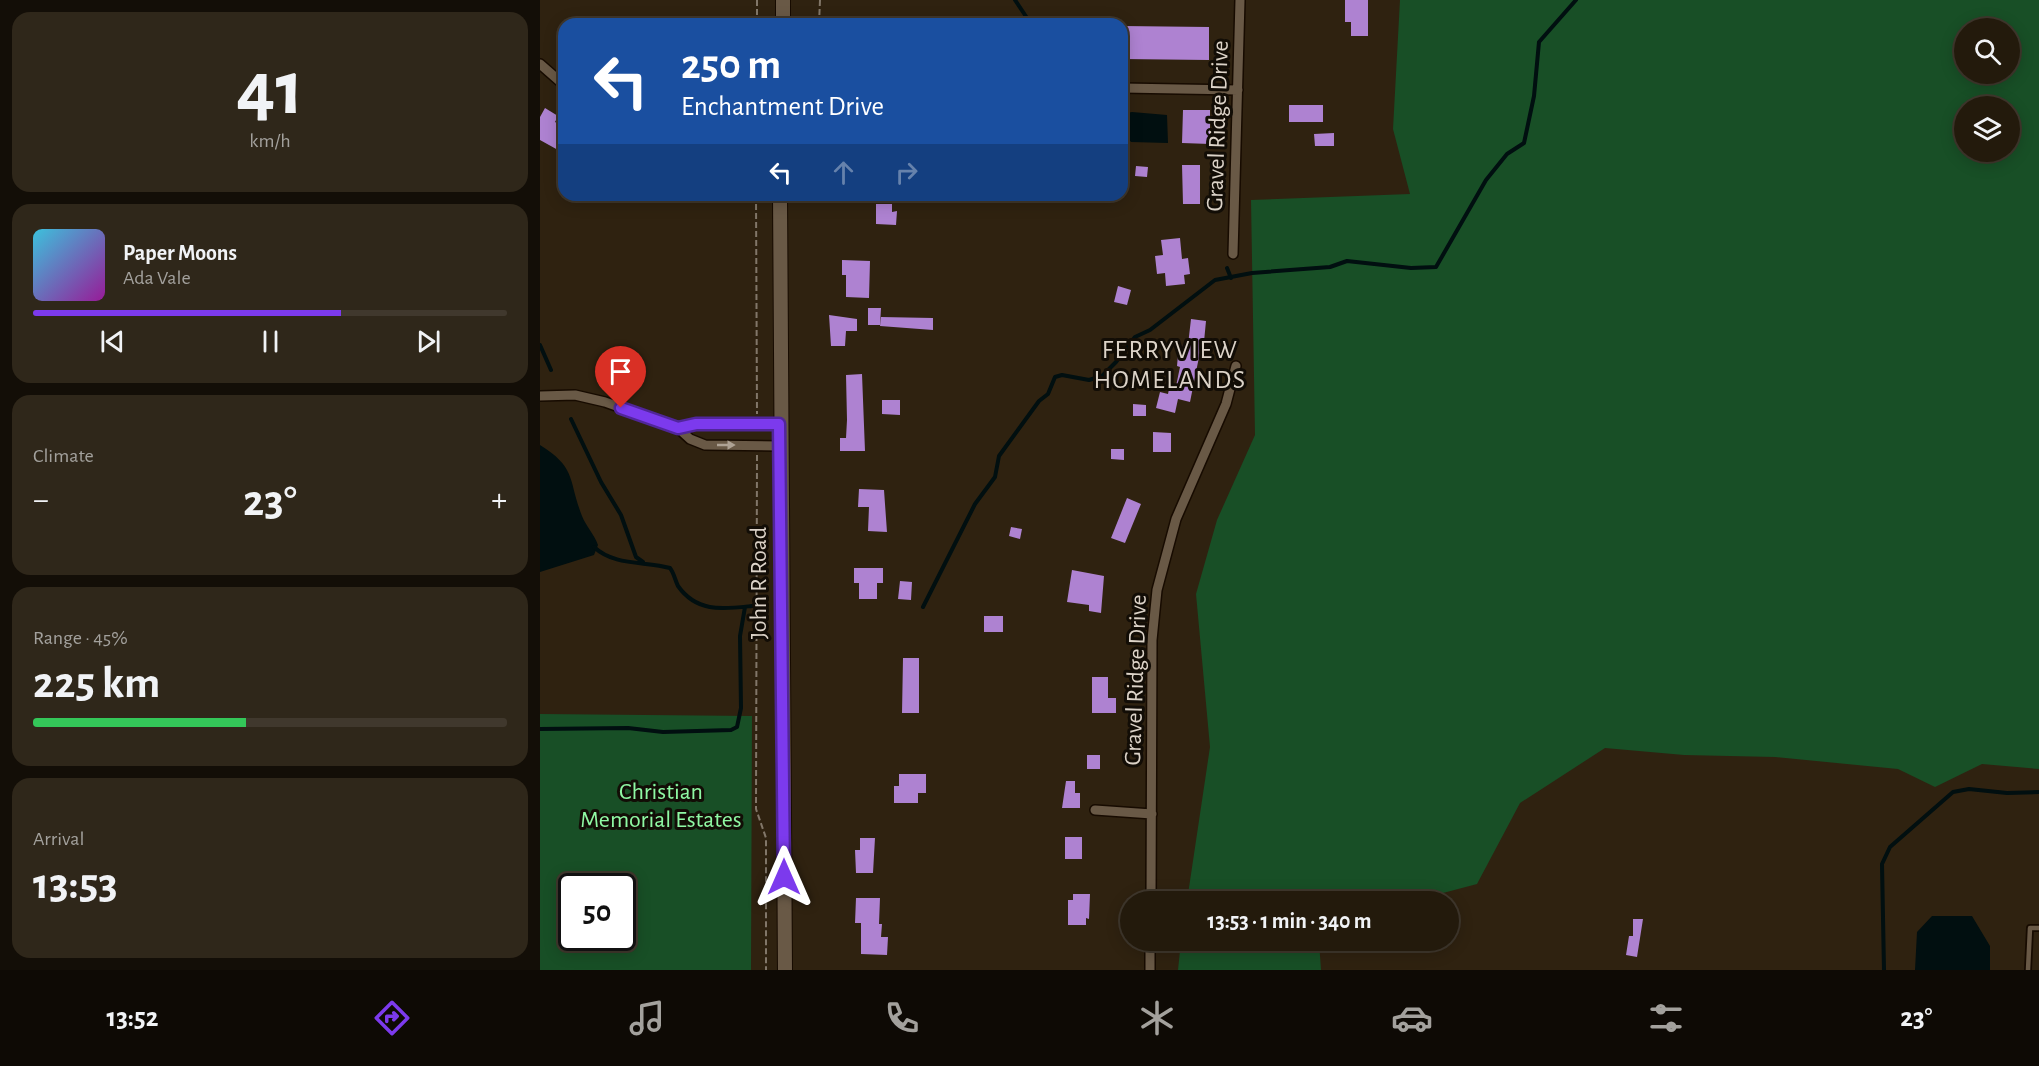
<!DOCTYPE html>
<meta charset="utf-8">
<style>
:root{--surface:#231a0c;--page:#2f271a;--text:#f1f3f6;--muted:#a3a19d;--line:#40382d;--accent:#7c3aed}
body{margin:0;font-family:"Alegreya Sans",sans-serif;background:var(--page);color:var(--text);height:100vh;display:flex;flex-direction:column;font-size:22px;white-space:nowrap}
*{box-sizing:border-box;margin:0}
p{font-size:20px;color:var(--muted)}
.icon{flex:none;width:33px;height:33px;fill:none;stroke:currentColor;stroke-width:2;stroke-linecap:round;stroke-linejoin:round}
.map{position:relative;flex:1;overflow:hidden}
.drawer{display:flex;flex-direction:column;gap:12px;padding:12px;background:#130e07;width:540px}
.drawer>*{flex:none}
.banner{position:absolute;left:18px;top:18px;width:570px;height:183px;border-radius:18px;box-shadow:0 3px 15px #0003,0 0 0 2px var(--line);background:#1a4fa0;color:#fff;overflow:hidden}
.controls{position:absolute;left:1414px;top:18px;display:grid;gap:12px}
.controls a{display:grid;place-items:center;width:66px;height:66px;border-radius:50%;background:var(--surface);box-shadow:0 3px 15px #0003,0 0 0 2px var(--line);font-size:30px}
.speed{position:absolute;left:18px;top:873px;display:flex;gap:12px;font-size:30px;font-weight:700;text-align:center}
.speed>*{display:grid;place-content:center;width:78px;height:78px;border-radius:50%;background:var(--surface);box-shadow:0 3px 15px #0003,0 0 0 2px var(--line);line-height:1}
.speed .limit{border:3px solid #111;border-radius:9px;background:#fff;color:#111}
.pin{position:absolute;display:grid;place-items:center;width:51px;height:51px;color:#fff;margin:-62px -26px;border-radius:50% 50% 50% 0;rotate:-45deg;box-shadow:0 0 6px #0007}
.pin .icon{rotate:45deg}
.me{position:absolute;width:66px;margin:-33px;rotate:0deg;stroke-linejoin:round;filter:drop-shadow(0 0 4px #0008)}
.turn{display:flex;align-items:center;gap:21px;height:126px;padding:0 24px;font-size:27px}
.turn .icon{width:78px;height:78px;stroke-width:2.5}
.turn b{display:block;font-size:42px;line-height:51px}
.lanes{display:flex;align-items:center;height:57px;padding:0 24px;background:#0003;justify-content:center;gap:30px;direction:ltr}
.lanes .off{opacity:.35}
.big{font-size:45px;font-weight:700;line-height:1.1}
.drawer .card{flex:1;display:flex;flex-direction:column;justify-content:center;gap:9px;min-width:0;padding:0 21px;border-radius:18px;background:var(--page)}
.drawer .dial{align-items:center;gap:0}
.dial b{font-size:78px;line-height:1}
.song{display:flex;align-items:center;gap:18px}
.cover{width:72px;height:72px;border-radius:9px;background:linear-gradient(135deg,hsl(190 70% 55%),hsl(300 70% 35%))}
.played{height:6px;border-radius:3px;background:linear-gradient(90deg,var(--accent) 65%,var(--line) 65%)}
.keys{display:flex;justify-content:space-around;direction:ltr}
.heat{display:flex;justify-content:space-between;align-items:center;font-size:33px;direction:ltr}
.charge{height:9px;border-radius:4px;background:linear-gradient(90deg,#34c759 45%,var(--line) 0)}
.trip{position:absolute;left:580px;top:891px;width:339px;height:60px;border-radius:30px;background:var(--surface);box-shadow:0 3px 15px #0003,0 0 0 2px var(--line);font-weight:700;line-height:60px;text-align:center}
.menu{display:flex;height:96px;justify-content:space-around;align-items:center;background:#0e0a05;color:var(--muted)}
.menu .icon{width:42px;height:42px}
.menu .active{color:var(--accent)}
.menu b{font-size:27px;color:var(--text)}
main{display:flex;flex:1;min-height:0}
.map>svg:first-child{display:block}
.green{fill:#184f26;fill-rule:evenodd}
.water{fill:#010f10}
.lines{fill:none;stroke-linecap:round;stroke-linejoin:round}
.stream{stroke:#010f10;stroke-width:4}
.building{fill:#ae82d1}
.service-casing{stroke:#170b00;stroke-width:8}
.minor-casing{stroke:#170b00;stroke-width:12}
.secondary-casing{stroke:#170b00;stroke-width:16}
.path{stroke:#827769;stroke-width:2;stroke-dasharray:6 3;stroke-linecap:butt}
.service{stroke:#695946;stroke-width:4.5}
.minor{stroke:#695946;stroke-width:9}
.secondary{stroke:#695946;stroke-width:14}
.oneway{fill:#aea294}
.route-casing{stroke:#51269a;stroke-width:15}
.route{stroke:#7c3aed;stroke-width:10}
.labels{text-anchor:middle;stroke-width:6;stroke-linejoin:round;paint-order:stroke}
.street-label{font-size:24px;fill:#dcd3c8;stroke:#120d06}
.park-label{font-size:24px;fill:#8ff9a4;stroke:#120d06}
.neighbourhood-label{font-size:26px;letter-spacing:1.5px;fill:#dcd3c8;stroke:#120d06}
</style>
<main>
<section class="drawer">
<div class="card dial"><b>41</b><p>km/h</p></div>
<div class="card">
<div class="song"><i class="cover"></i><div><b>Paper Moons</b><p>Ada Vale</p></div></div>
<div class="played"></div>
<div class="keys"><svg class="icon" aria-label="previous" viewBox="0 0 24 24"><path d="M18 5L8 12l10 7zM5 5v14"/></svg><svg class="icon" aria-label="pause" viewBox="0 0 24 24"><path d="M8 5v14M16 5v14"/></svg><svg class="icon" aria-label="next" viewBox="0 0 24 24"><path d="M6 5l10 7-10 7zM19 5v14"/></svg></div>
</div>
<div class="card"><p>Climate</p>
<div class="heat"><a>−</a><b class="big">23°</b><a>+</a></div>
</div>
<div class="card"><p>Range · 45%</p><b class="big">225 km</b><div class="charge"></div></div>
<div class="card"><p>Arrival</p><b class="big">13:53</b></div>
</section>
<div class="map">
<svg width="1499" height="970" viewBox="0 0 1499 970">
<rect width="100%" height="100%" fill="#2f2210"/>
<path class="green" d="M 860,0 L 1499,0 L 1499,769 L 1442,764 L 1395,787 L 1358,769 L 1235,757 L 1144,755 L 1065,748 L 980,803 L 937,884 L 869,902 L 647,901 L 670,747 L 656,594 L 677,520 L 715,435 L 711,200 L 870,194 L 853,129 ZM 1425,28 L 1470,28 L 1470,74 L 1425,74 ZM 1470,106 L 1470,152 L 1425,152 L 1425,106 Z
M 0,714 L 212,716 L 211,970 L 0,970 ZM 32,886 L 82,886 L 82,938 L 32,938 Z
M 641,941 L 779,941 L 781,970 L 638,970 Z"/>
<path class="water" d="M 592,112 L 627,115 L 628,143 L 591,142 L 582,131 L 582,114 Z
M 0,445 C 37,468 28,480 42,516 C 46,526 54,534 58,545 L 54,555 L 0,572 Z
M 1392,916 L 1432,916 L 1450,946 L 1450,970 L 1375,970 L 1377,932 Z"/>
<g class="lines">
<path class="stream" d="M 475,0 L 491,24
M 582,162 L 583,163
M 687,268 L 691,278
M 0,345 L 11,370
M 31,419 L 61,482 L 81,515 L 96,557 L 103,562
M 54,547 C 74,566 105,561 130,568 C 134,573 135,580 138,586 C 157,613 183,609 212,606
M 383,607 L 435,504 L 455,477 L 459,456 L 499,401 L 508,394 L 515,377 L 522,375 L 549,380 L 562,376 L 576,362 L 595,337 L 610,330 L 675,280 L 712,273 L 790,267 L 807,261 L 871,268 L 896,267 L 946,180 L 967,154 L 984,143 L 994,96 L 999,42 L 1036,0
M 0,729 L 88,728 L 123,732 L 191,730 L 197,727 L 201,708 L 200,636 L 205,607
M 1344,970 L 1342,864 L 1350,847 L 1413,792 L 1429,789 L 1467,793 L 1499,792"/>
</g>
<path class="building" d="M 805,0 L 828,0 L 828,36 L 811,36 L 811,22 L 805,22 Z
M 582,26 L 669,27 L 669,60 L 582,59 Z
M 749,105 L 783,105 L 783,122 L 749,122 Z
M 5,108 L 18,116 L 15,122 L 24,127 L 24,141 L 18,150 L 0,140 L 0,117 Z
M 643,110 L 670,110 L 670,144 L 642,143 Z
M 794,133 L 794,146 L 775,146 L 774,134 Z
M 642,165 L 660,165 L 660,204 L 643,204 Z
M 596,166 L 608,167 L 607,177 L 595,176 Z
M 336,204 L 352,204 L 352,212 L 357,211 L 356,225 L 336,224 Z
M 640,238 L 642,259 L 648,258 L 650,274 L 644,275 L 645,284 L 626,286 L 625,273 L 617,274 L 615,256 L 623,255 L 621,240 Z
M 302,260 L 330,261 L 329,298 L 306,297 L 306,275 L 302,275 Z
M 578,286 L 591,290 L 587,305 L 574,302 Z
M 328,308 L 341,308 L 340,325 L 328,325 Z
M 289,315 L 317,319 L 317,331 L 306,331 L 305,346 L 291,346 Z
M 341,317 L 393,318 L 393,330 L 340,326 Z
M 651,319 L 666,321 L 663,352 L 660,352 L 650,402 L 638,399 L 635,413 L 616,408 L 620,392 L 628,394 L 629,389 L 635,391 L 640,367 L 637,366 L 638,355 L 642,355 L 643,344 L 648,345 Z
M 322,374 L 325,451 L 300,451 L 300,438 L 306,438 L 307,420 L 306,375 Z
M 342,400 L 360,400 L 360,415 L 342,414 Z
M 593,404 L 606,405 L 606,416 L 593,416 Z
M 613,432 L 631,433 L 631,452 L 613,452 Z
M 571,449 L 584,449 L 584,460 L 571,459 Z
M 319,489 L 344,490 L 347,532 L 328,531 L 329,507 L 318,507 Z
M 587,498 L 601,504 L 585,543 L 571,538 Z
M 471,527 L 482,529 L 480,539 L 469,536 Z
M 314,568 L 343,568 L 343,583 L 337,583 L 337,599 L 319,599 L 319,583 L 314,583 Z
M 532,570 L 564,576 L 561,613 L 549,611 L 549,605 L 527,602 Z
M 360,581 L 372,582 L 371,600 L 358,599 Z
M 444,616 L 463,616 L 463,632 L 444,632 Z
M 363,658 L 379,658 L 379,713 L 362,713 Z
M 552,677 L 568,677 L 568,698 L 576,698 L 576,713 L 552,713 Z
M 547,755 L 560,755 L 560,769 L 547,769 Z
M 359,774 L 386,774 L 386,793 L 378,793 L 378,803 L 354,803 L 354,786 L 359,786 Z
M 526,781 L 535,781 L 535,793 L 540,793 L 540,808 L 522,808 Z
M 525,837 L 542,837 L 542,859 L 525,859 Z
M 320,838 L 335,838 L 333,873 L 316,873 L 315,850 L 320,850 Z
M 533,894 L 550,894 L 549,919 L 546,918 L 546,925 L 528,925 L 528,900 L 533,900 Z
M 316,898 L 340,898 L 339,924 L 342,924 L 341,937 L 348,937 L 347,955 L 321,954 L 321,923 L 315,923 Z
M 1093,919 L 1103,919 L 1097,957 L 1086,955 L 1089,936 L 1093,936 Z"/>
<g class="lines">
<defs>
<path id="service" d="M 1488,970 L 1490,928 L 1499,928"/>
<path id="minor" d="M 0,64 L 24,85
M 582,88 L 698,90
M 693,254 L 700,0
M 0,396 L 35,395 L 65,402 L 138,428 L 150,439 L 165,445 L 240,446
M 138,428 L 156,424 L 239,424
M 555,810 L 612,814
M 611,902 L 612,640 L 617,590 L 636,519 L 686,404 L 696,366
M 610,940 L 610,970"/>
<path id="secondary" d="M 243,24 L 243,0
M 240,195 L 245,970"/>
</defs>
<use href="#service" class="service-casing"/>
<use href="#minor" class="minor-casing"/>
<use href="#secondary" class="secondary-casing"/>
<path class="path" d="M 217,24 L 217,0
M 279,24 L 280,0
M 216,195 L 217,414
M 217,455 L 216,809 L 226,838 L 226,970"/>
<use href="#service" class="service"/>
<use href="#minor" class="minor"/>
<use href="#secondary" class="secondary"/>
</g>
<defs><path id="oneway-solid" d="M-6-.8H1V-3.2L6.5 0L1 3.2V.8H-6Z" transform="scale(1.5)"/></defs>
<use class="oneway" href="#oneway-solid" transform="translate(186 445)"/>
<g class="lines">
<defs>
<path id="route" d="M 81,408 L 138,428 L 156,424 L 239,424 L 244,877"/>
</defs>
<use href="#route" class="route-casing"/>
<use href="#route" class="route"/>
</g>
<g class="labels">
<g class="street-label">
<text transform="translate(677 126) rotate(-88)" y="8">Gravel Ridge Drive</text>
<text transform="translate(218 583) rotate(-90)" y="8">John R Road</text>
<text transform="translate(595 680) rotate(-88)" y="8">Gravel Ridge Drive</text>
</g>
<g class="park-label">
<text x="121" y="799">Christian<tspan x="121" dy="28">Memorial Estates</tspan></text>
</g>
<g class="neighbourhood-label">
<text x="630" y="358">FERRYVIEW<tspan x="630" dy="30">HOMELANDS</tspan></text>
</g>
</g>
</svg>
<div class="controls">
<a><svg class="icon" aria-label="search" viewBox="0 0 24 24"><circle cx="10" cy="10" r="6"/><path d="M15 15l6 6"/></svg></a>
<a><svg class="icon" aria-label="layers" viewBox="0 0 24 24"><path d="M12 4l9 5-9 5-9-5zM3 14l9 5 9-5"/></svg></a>
</div>
<div class="speed"><div class="limit">50</div></div>
<div class="pin" style="left:81px;top:408px;background:#d93025"><svg class="icon" aria-label="arrive" viewBox="0 0 24 24"><path d="M6 21V4h12l-3 4 3 4H6"/></svg></div>
<svg class="me" style="left:244px;top:877px" viewBox="-20 -20 40 40"><path d="M0-17L14 15 0 8-14 15z" fill="#7c3aed" stroke="#fff" stroke-width="4"/></svg>
<div class="trip">13:53 · 1 min · 340 m</div>
<div class="banner">
<div class="turn"><svg class="icon" aria-label="left" viewBox="0 0 24 24"><path d="M17 20v-9H6M10 6l-5 5 5 5"/></svg><div><b>250 m</b>Enchantment Drive</div></div>
<div class="lanes"><svg class="icon" aria-label="left" viewBox="0 0 24 24"><path d="M17 20v-9H6M10 6l-5 5 5 5"/></svg><svg class="icon off" aria-label="ahead" viewBox="0 0 24 24"><path d="M12 20V5M6 11l6-6 6 6"/></svg><svg class="icon off" aria-label="right" viewBox="0 0 24 24"><path d="M7 20v-9h11M14 6l5 5-5 5"/></svg></div>
</div>
</div>
</main>
<nav class="menu">
<b>13:52</b>
<svg class="icon active" aria-label="directions" viewBox="0 0 24 24"><path d="M12 3l9 9-9 9-9-9zM9 14v-3h6M13 9l2 2-2 2"/></svg>
<svg class="icon" aria-label="music" viewBox="0 0 24 24"><path d="M9 18V5l10-2v13"/><circle cx="6" cy="18" r="3"/><circle cx="16" cy="16" r="3"/></svg>
<svg class="icon" aria-label="phone" viewBox="0 0 24 24"><path d="M5 4h4l2 5-3 2q2 4 5 5l2-3 5 2v4C11 20 4 13 5 4z"/></svg>
<svg class="icon" aria-label="climate" viewBox="0 0 24 24"><path d="M12 3v18M4 7l16 10M4 17L20 7"/></svg>
<svg class="icon" aria-label="car" viewBox="0 0 24 24"><path d="M5 17H2v-5l4-1 3-4h7l3 4 3 1v5h-3M9 17h6M6 11h13"/><circle cx="7" cy="17" r="2"/><circle cx="17" cy="17" r="2"/></svg>
<svg class="icon" aria-label="filters" viewBox="0 0 24 24"><path d="M4 7h16M4 17h16"/><circle cx="9" cy="7" r="2"/><circle cx="15" cy="17" r="2"/></svg>
<b>23°</b>
</nav>
